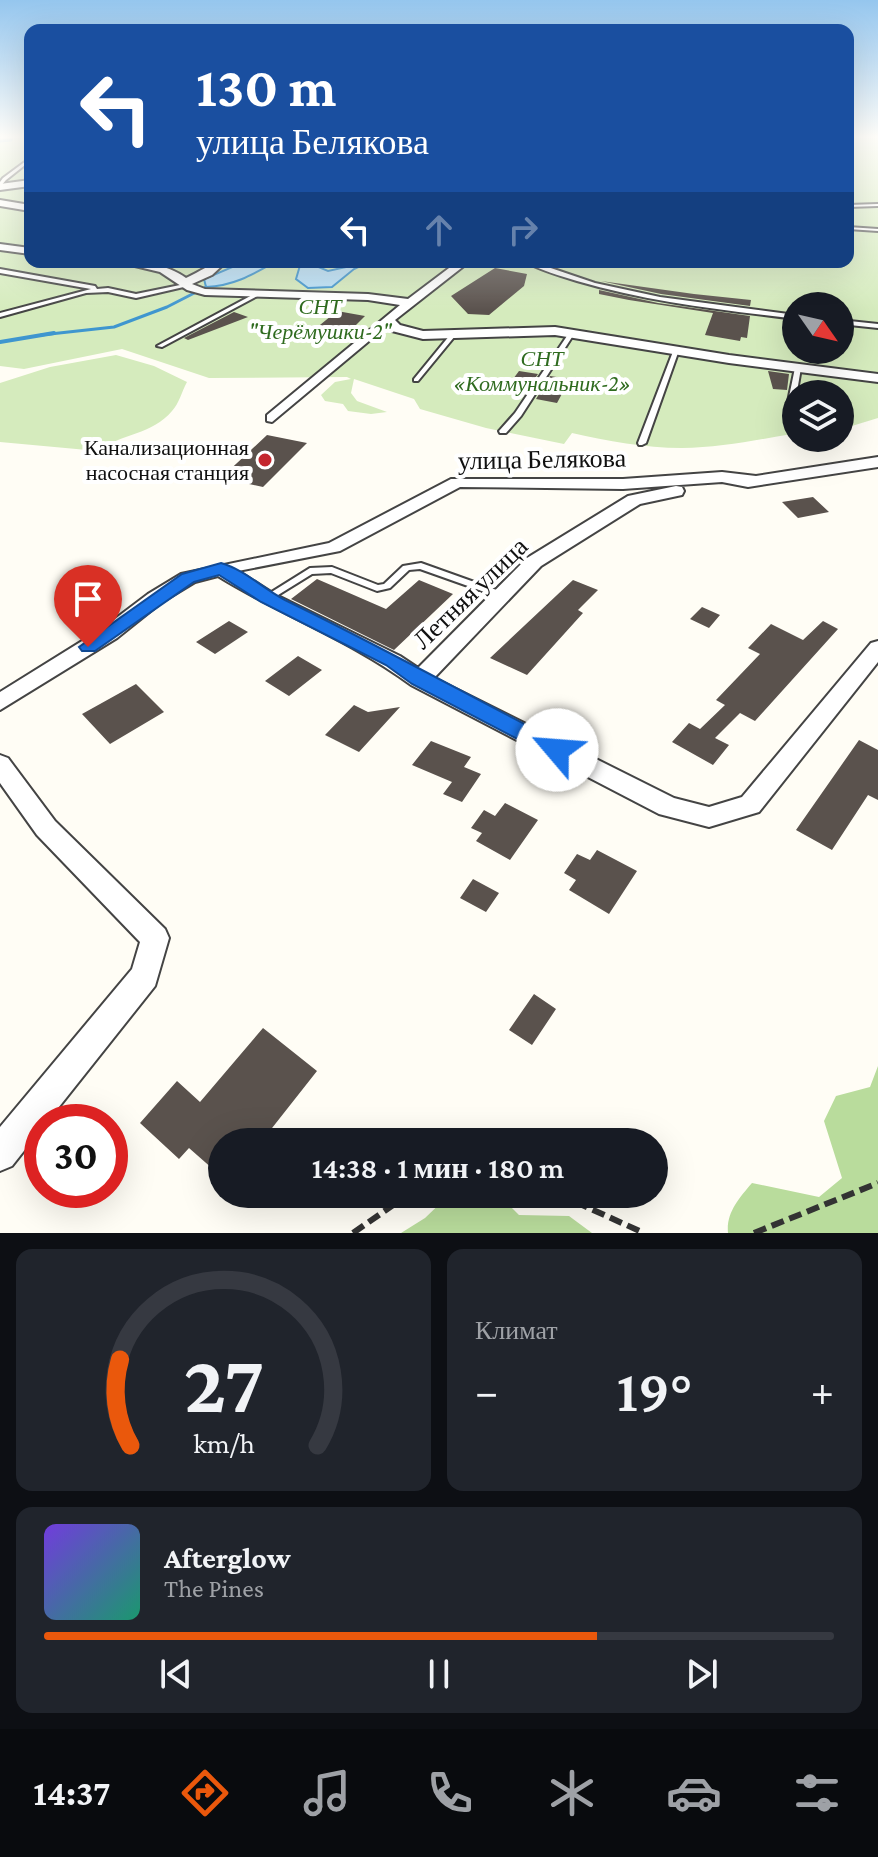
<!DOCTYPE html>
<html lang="ru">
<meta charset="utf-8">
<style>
:root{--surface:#171b24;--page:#20242c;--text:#f1f3f6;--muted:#9ea1a6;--line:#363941;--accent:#ea580c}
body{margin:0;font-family:"Crimson Pro",serif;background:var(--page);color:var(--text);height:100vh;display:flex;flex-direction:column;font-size:30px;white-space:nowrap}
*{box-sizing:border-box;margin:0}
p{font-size:26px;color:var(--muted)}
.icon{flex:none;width:44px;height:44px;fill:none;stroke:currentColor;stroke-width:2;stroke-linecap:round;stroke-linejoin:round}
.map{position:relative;height:1233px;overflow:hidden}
.details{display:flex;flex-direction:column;gap:16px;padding:16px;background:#0d0f14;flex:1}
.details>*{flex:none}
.top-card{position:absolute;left:24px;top:24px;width:830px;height:244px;border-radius:16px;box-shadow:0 8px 32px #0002;background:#1a4fa0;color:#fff;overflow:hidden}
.needle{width:52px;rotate:124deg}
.tools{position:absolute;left:782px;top:292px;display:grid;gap:16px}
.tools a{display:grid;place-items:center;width:72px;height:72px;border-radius:50%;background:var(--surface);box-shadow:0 8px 32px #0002;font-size:40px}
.speed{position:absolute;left:24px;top:1104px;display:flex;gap:16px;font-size:40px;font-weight:700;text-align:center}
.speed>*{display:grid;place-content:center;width:104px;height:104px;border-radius:50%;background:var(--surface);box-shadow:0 8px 32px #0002;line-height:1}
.speed .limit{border:12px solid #d22;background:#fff;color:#111}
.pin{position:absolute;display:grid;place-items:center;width:68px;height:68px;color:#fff;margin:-82px -34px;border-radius:50% 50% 50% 0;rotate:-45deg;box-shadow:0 0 8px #0007}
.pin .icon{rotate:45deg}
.me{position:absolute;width:88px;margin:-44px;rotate:297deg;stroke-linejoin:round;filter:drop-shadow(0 0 6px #0008)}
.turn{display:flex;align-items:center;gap:28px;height:168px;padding:0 40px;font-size:36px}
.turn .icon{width:104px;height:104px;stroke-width:2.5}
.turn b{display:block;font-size:56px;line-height:68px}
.lanes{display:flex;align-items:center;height:76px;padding:0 40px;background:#0003;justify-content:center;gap:40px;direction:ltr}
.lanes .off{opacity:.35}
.big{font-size:60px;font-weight:600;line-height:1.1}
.details .card{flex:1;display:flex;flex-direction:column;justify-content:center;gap:12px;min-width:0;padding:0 28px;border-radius:16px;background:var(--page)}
.details .dial{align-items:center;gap:0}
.dial svg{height:208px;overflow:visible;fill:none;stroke:var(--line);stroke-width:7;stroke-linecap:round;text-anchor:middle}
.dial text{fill:var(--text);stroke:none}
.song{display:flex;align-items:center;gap:24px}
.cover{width:96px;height:96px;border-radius:12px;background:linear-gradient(135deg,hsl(260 70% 55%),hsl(160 70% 35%))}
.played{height:8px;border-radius:4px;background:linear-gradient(90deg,var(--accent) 70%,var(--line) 70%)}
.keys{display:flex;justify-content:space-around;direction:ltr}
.heat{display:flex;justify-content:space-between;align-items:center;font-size:44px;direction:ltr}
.details .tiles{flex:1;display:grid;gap:16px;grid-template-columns:1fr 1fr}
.card:last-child{grid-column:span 2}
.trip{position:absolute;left:208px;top:1128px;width:460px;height:80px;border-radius:40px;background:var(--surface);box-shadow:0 8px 32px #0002;font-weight:600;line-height:80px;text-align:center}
.dock{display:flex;height:128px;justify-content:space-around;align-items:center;background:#090b0e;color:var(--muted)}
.dock .icon{width:56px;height:56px}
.dock .active{color:var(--accent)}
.dock b{font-size:36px;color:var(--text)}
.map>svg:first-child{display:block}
.green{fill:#d5ebbd;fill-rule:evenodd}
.forest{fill:#b9dc9c}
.water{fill:#b9e0f7;stroke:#3f96cf;stroke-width:2}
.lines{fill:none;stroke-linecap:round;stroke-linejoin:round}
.stream-far1{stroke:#3f96cf;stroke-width:3}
.stream{stroke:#3f96cf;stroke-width:4}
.building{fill:#5a524d}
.lane-casing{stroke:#444;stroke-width:4}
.street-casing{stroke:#444;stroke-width:4}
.path{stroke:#333;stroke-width:6;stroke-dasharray:13 6;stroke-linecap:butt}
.lane{fill:#fff;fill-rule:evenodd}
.street{fill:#fff;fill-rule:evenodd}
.route{fill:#1a73e8;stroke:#114b97;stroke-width:2}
.poi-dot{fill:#c4262e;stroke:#fff;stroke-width:3}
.labels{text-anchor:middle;stroke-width:8;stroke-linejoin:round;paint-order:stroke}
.far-park-label{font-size:22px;font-style:italic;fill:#2f6b1f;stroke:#fff}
.far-poi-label{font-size:22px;fill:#111;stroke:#fff;text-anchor:end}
.street-label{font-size:26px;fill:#111;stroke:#fff}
</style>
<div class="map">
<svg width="878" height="1233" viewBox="0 0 878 1233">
<rect width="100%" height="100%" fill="#fffdf5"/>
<path class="green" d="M 0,138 L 30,138 L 30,262 L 848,262 L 848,138 L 878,138 L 878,418 L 842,429 L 840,394 L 796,394 L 796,423 L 784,425 L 792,434 C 756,440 719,448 682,448 C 644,448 608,441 572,433 L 564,444 L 486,428 L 420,409 L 414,399 L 354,379 L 351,393 L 357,401 L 387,412 L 371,414 L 348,411 L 343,404 L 325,401 L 321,395 L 335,382 L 351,379 L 347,377 L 209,378 L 122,349 L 24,369 L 0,366 ZM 796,306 L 840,306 L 840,350 L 796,350 Z
M 116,355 L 154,366 L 187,382 C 182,391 179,404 172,411 C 152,435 122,433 98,451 L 0,442 L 0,383 L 50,367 Z"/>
<path class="forest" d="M 878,1066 L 878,1233 L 728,1233 C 726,1213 739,1198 752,1183 L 819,1197 L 842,1178 L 824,1121 L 836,1096 L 870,1087 Z
M 450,1194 L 498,1194 L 519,1215 L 569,1216 L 592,1233 L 401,1233 L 425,1218 Z"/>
<path class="water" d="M 244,262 L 275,262 C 252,275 233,286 206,287 L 204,279 Z
M 301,262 L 318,262 L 316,266 L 328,271 L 369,262 L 354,269 L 332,287 L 308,288 L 296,279 Z"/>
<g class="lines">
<path class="stream-far1" d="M 0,141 L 11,140
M 41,335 L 114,327 L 167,307 L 206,287"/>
<path class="stream" d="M 0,342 L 54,333"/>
</g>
<path class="building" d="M 495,268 L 527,274 L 524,286 L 489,315 L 468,314 L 451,296 Z
M 601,281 L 694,294 L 751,300 L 750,306 L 661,294 Z
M 599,290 L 658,303 L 750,316 L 747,338 L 741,337 L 740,341 L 705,335 L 713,313 L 629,300 L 599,294 Z
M 337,311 L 365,316 L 343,338 L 309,334 Z
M 234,312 L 248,317 L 188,340 L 184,338 Z
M 519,371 L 538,374 L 523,396 L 504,391 Z
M 768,371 L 789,374 L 787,390 L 773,389 Z
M 550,376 L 570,379 L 557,403 L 536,399 Z
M 267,435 L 307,443 L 263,487 L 221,478 Z
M 813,497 L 829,512 L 798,518 L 782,502 Z
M 317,579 L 386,609 L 419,580 L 453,594 L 394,650 L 291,599 Z
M 573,580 L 598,590 L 578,610 L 583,613 L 527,675 L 490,658 Z
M 702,607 L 720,615 L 709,628 L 690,619 Z
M 229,621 L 248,632 L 215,654 L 196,642 Z
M 823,621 L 838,629 L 755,721 L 740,713 L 715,738 L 729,745 L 713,765 L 672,742 L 689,723 L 700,729 L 725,705 L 716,700 L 760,654 L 748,648 L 771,624 L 803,640 Z
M 298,656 L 322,670 L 289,696 L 265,681 Z
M 136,684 L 164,712 L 110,744 L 82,714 Z
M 354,705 L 368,712 L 400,707 L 359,752 L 325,735 Z
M 859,740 L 878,750 L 878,800 L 868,795 L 832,850 L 796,830 Z
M 431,741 L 471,757 L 464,767 L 481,774 L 462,802 L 443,794 L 452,782 L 412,765 Z
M 505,803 L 538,820 L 510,860 L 476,841 L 482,833 L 471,828 L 484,810 L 495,816 Z
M 597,850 L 637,871 L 609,914 L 569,890 L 576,880 L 564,873 L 577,854 L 590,860 Z
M 473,879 L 499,893 L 486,912 L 460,898 Z
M 534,994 L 556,1009 L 532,1045 L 509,1030 Z
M 263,1028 L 317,1071 L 261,1142 L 222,1142 L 222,1177 L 189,1148 L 179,1159 L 140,1123 L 177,1081 L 200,1102 Z"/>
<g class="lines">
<defs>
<path id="lane" d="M 30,158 L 30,161 L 6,180 L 0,187 L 0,182 L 3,178 Z
M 878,204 L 878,206 L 848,207 L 848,205 Z
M 848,227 L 878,229 L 878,231 L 848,229 Z
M 525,262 L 533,262 L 595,283 L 660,297 L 796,315 L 796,319 C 723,310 648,302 577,281 C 560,276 541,270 525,262 Z
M 0,269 L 95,286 L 97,289 L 108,288 L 136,294 L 185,284 L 188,286 L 136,298 L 108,292 L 86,293 L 0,317 L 0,313 L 91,289 L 0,273 Z
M 256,293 L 261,294 L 162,347 L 157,346 Z
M 840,320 L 878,324 L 878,328 L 840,324 Z
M 569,333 L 574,334 L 521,416 L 506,433 L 500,433 L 499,431 L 515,413 Z
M 450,335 L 455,336 L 418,381 L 414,381 L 414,379 Z
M 674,349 L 679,350 L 646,443 L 642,445 L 639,445 L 638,443 Z
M 798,366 L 801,368 L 793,415 L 796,418 L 796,424 L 785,416 L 795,368 Z
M 421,563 L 505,593 L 507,595 L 502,598 L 499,597 L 420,569 L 409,570 L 390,588 L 377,591 L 331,573 L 312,574 L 270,600 L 267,601 L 262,598 L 310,568 L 332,567 L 378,585 L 384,584 L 403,566 Z"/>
<path id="street" d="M 30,180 L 30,186 L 0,190 L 0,184 Z
M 0,200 L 30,205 L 30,211 L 0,206 Z
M 0,244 L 30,248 L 30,254 L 0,250 Z
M 118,262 C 143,262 165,263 186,278 C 200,272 211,262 226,262 L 212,275 L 192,284 L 205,289 L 368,294 L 408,299 L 457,262 L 469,262 L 395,320 L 400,325 L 423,331 L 555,327 L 729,355 L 878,374 L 878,382 L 729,363 L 555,335 L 423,339 L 392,331 L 387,326 L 272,422 L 267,421 L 267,415 L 400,305 L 368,300 L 205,295 L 187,290 L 160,272 Z
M 878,457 L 878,467 L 748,487 L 722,482 L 623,489 L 460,487 L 340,551 L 238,571 L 274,594 L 400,656 L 418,668 L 527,558 L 628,496 L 676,486 L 682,487 L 684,491 L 682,495 L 640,504 L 541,566 L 434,678 L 674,798 L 709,807 L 742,797 L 871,643 L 878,641 L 878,662 L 759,812 L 709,827 L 659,814 L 411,685 C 352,641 281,615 218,576 L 195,582 L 162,602 L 117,638 L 0,710 L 0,692 L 103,628 L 148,594 L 181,574 L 329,543 L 451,479 L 623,479 L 722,472 L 756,476 Z
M 0,755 L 8,758 L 55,821 L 165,929 L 169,938 L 155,986 L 47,1122 L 42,1122 L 42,1128 L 12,1166 L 0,1171 L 0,1127 L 132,969 L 140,942 L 37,835 L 0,783 Z"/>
</defs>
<use href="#lane" class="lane-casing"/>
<use href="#street" class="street-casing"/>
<path class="path" d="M 558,1194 L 644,1233
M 353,1233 L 409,1194
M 754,1233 L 878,1183"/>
<use href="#lane" class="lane"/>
<use href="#street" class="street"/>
</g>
<linearGradient id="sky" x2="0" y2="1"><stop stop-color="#95c6ee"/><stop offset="0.44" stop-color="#fffefa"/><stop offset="1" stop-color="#fffefa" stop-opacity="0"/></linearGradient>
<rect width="878" height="311" fill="url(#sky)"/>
<path class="route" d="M 221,563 C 243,569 264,589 285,600 C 380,646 471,697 565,745 L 568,750 L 565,756 L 550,756 L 412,684 L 386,665 L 261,602 L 219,575 L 194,582 L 95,651 L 82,651 L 79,647 L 182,574 Z"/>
<circle class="poi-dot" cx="265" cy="460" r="8"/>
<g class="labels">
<g class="far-park-label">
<text x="320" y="314">СНТ<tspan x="320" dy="25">"Черёмушки-2"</tspan></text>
<text x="542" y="366">СНТ<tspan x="542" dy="25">«Коммунальник-2»</tspan></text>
</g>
<g class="far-poi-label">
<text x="249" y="455">Канализационная<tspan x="249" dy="25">насосная станция</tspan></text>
</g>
<g class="street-label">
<text transform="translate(542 459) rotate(-1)" y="9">улица Белякова</text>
<text transform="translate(470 593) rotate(-44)" y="9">Летняя улица</text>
</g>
</g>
</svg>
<div class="tools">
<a><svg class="needle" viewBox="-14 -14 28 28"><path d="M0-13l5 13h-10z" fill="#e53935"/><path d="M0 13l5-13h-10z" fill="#9ea1a6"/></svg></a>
<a><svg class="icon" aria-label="layers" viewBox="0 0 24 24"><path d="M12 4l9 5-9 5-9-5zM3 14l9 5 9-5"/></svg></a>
</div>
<div class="speed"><div class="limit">30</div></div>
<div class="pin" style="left:88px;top:647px;background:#d93025"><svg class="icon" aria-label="arrive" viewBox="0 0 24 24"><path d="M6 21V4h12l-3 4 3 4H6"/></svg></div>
<svg class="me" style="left:557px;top:750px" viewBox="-20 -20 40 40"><circle r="19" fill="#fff"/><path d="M0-13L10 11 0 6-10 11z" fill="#1a73e8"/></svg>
<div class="trip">14:38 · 1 мин · 180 m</div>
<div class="top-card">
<div class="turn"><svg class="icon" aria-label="left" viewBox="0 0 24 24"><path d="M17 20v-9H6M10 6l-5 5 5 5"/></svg><div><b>130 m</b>улица Белякова</div></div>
<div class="lanes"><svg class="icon" aria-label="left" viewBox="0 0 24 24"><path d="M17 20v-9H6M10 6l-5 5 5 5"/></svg><svg class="icon off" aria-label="ahead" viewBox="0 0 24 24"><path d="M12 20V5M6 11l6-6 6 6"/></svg><svg class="icon off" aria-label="right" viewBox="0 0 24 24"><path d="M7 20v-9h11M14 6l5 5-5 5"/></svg></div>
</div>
</div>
<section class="details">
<div class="tiles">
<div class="card dial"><svg viewBox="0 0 100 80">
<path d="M14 69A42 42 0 1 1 86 69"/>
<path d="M14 69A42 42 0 0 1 10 36" stroke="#ea580c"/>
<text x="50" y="56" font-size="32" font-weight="700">27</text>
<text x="50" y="72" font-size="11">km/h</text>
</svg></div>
<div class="card"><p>Климат</p>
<div class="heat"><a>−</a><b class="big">19°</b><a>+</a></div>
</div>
<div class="card">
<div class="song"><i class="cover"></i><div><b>Afterglow</b><p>The Pines</p></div></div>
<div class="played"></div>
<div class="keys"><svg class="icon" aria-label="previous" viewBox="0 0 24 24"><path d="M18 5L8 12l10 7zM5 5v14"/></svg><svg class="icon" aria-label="pause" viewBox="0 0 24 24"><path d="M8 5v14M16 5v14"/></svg><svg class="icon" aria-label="next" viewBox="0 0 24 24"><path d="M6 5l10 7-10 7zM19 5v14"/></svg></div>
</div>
</div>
</section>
<nav class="dock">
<b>14:37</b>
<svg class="icon active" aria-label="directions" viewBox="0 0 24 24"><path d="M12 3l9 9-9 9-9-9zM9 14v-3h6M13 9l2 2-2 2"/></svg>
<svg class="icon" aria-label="music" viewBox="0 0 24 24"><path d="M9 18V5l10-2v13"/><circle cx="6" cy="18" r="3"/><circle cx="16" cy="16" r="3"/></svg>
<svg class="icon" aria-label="phone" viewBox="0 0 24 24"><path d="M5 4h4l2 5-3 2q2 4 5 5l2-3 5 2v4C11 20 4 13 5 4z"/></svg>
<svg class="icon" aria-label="climate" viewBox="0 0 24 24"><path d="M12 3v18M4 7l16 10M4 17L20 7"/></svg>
<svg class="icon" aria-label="car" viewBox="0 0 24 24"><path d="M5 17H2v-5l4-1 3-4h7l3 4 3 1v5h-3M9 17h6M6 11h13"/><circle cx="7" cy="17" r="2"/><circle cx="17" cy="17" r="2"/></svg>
<svg class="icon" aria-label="filters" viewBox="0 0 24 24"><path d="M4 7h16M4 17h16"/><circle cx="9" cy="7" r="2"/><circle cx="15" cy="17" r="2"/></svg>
</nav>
